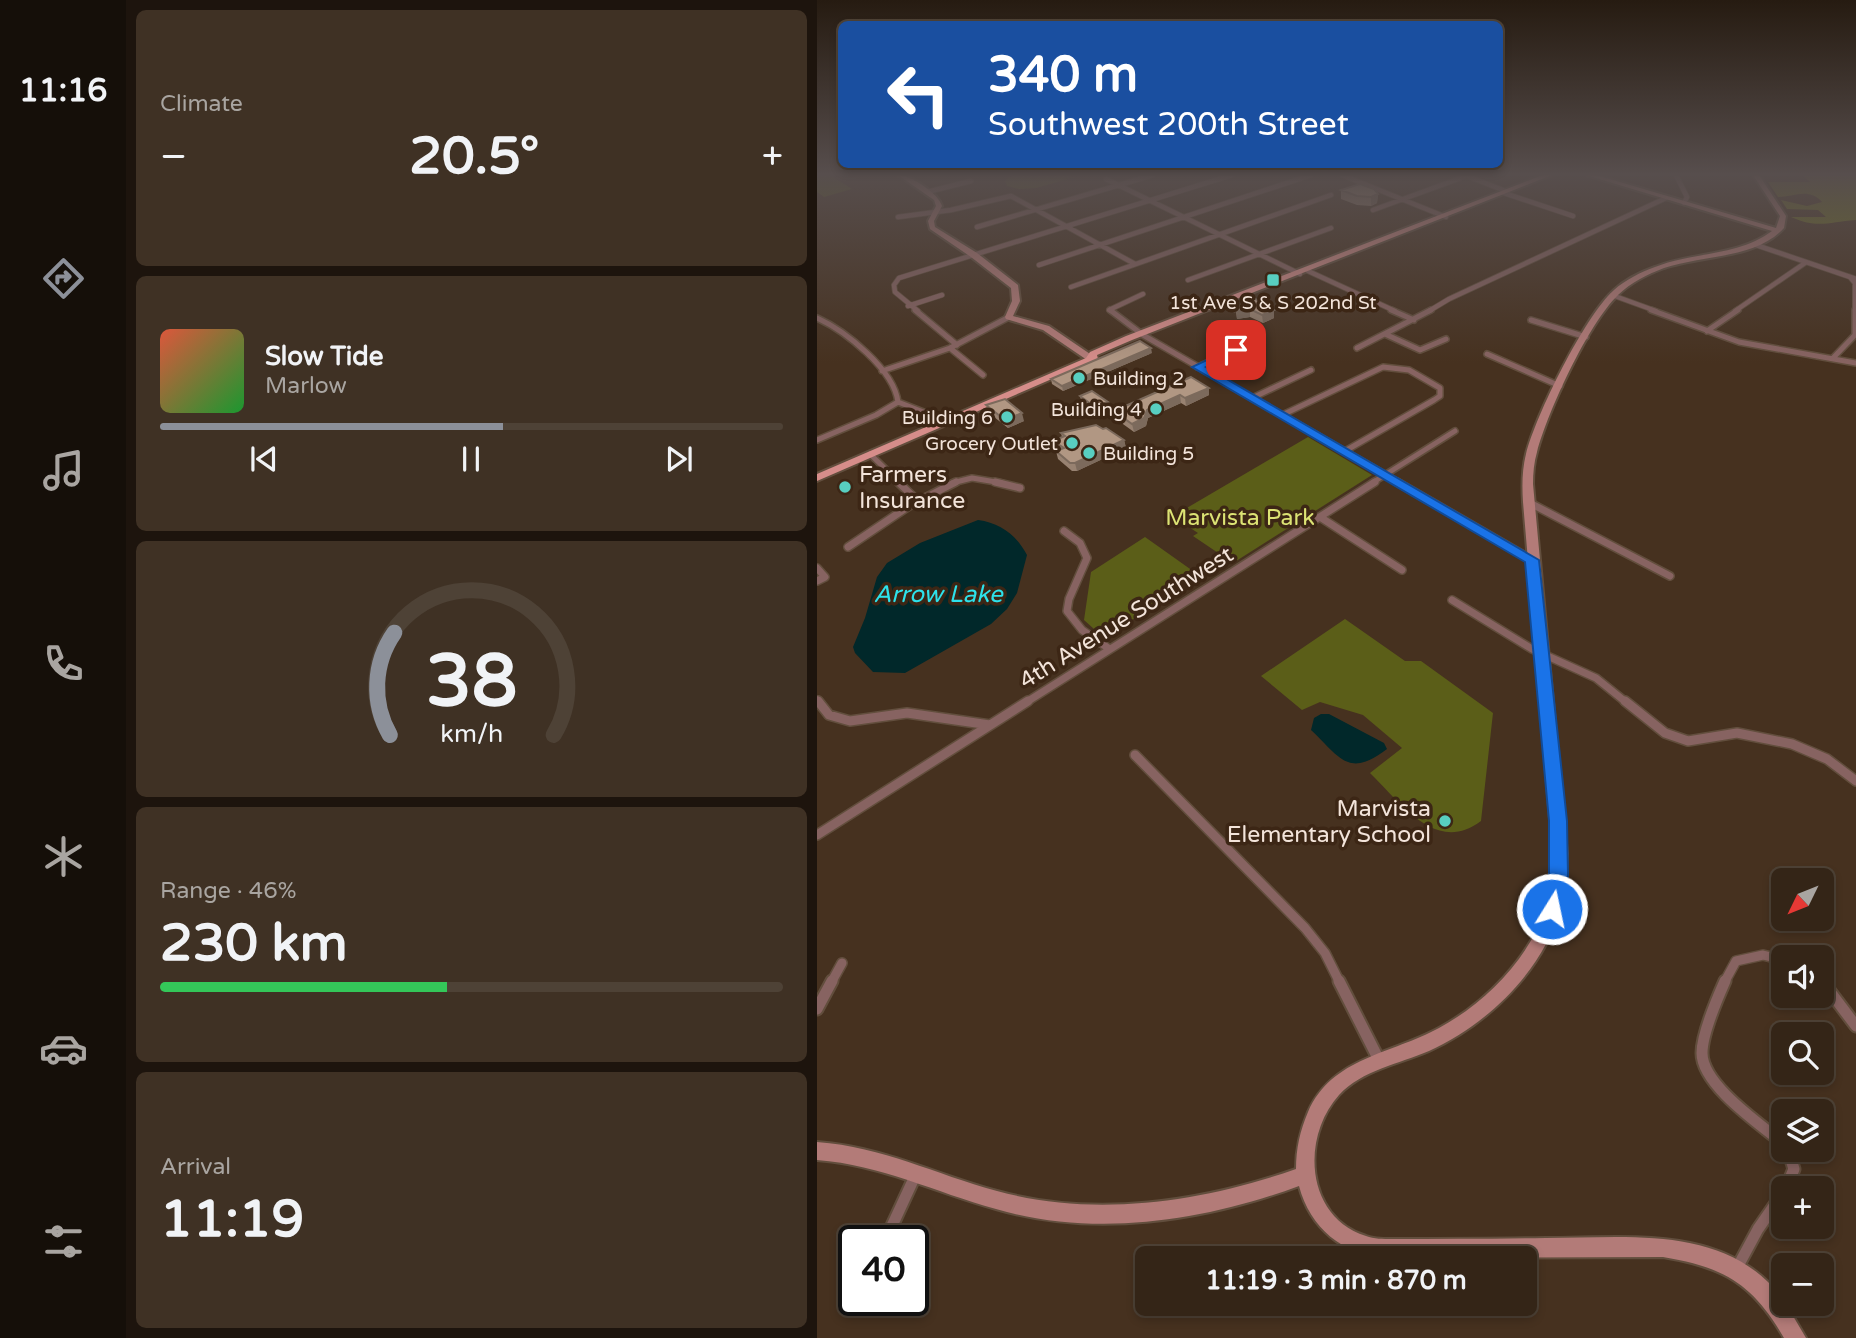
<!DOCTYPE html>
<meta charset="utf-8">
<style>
:root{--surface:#342517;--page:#3f3124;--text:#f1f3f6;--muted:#a9a5a1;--line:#4e4236;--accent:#8c9099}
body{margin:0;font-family:"Varela Round",sans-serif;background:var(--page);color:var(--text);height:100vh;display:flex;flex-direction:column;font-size:26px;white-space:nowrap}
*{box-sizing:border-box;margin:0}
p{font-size:23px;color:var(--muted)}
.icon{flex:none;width:38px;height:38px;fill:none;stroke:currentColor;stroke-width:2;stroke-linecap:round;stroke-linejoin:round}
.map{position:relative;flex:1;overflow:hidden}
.sheet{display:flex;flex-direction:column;gap:10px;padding:10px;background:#1d140d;width:691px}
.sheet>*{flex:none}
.banner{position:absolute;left:21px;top:21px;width:665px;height:147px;border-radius:10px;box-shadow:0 4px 10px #0003,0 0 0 2px var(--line);background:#1a4fa0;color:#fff;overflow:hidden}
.needle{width:46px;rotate:227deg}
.controls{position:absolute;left:954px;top:868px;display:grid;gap:14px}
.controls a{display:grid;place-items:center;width:63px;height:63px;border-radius:10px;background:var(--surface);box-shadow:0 4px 10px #0003,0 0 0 2px var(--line);font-size:35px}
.speed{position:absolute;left:21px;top:1225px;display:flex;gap:14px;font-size:35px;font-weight:700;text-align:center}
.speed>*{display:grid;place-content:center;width:91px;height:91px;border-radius:50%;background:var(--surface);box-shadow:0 4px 10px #0003,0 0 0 2px var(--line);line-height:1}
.speed .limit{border:4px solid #111;border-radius:10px;background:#fff;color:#111}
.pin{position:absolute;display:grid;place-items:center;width:60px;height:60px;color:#fff;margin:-30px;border-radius:14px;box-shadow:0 4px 10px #0006}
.me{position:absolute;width:77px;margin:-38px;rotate:10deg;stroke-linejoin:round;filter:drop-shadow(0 0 5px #0008)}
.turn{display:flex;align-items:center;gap:24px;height:147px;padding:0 35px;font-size:32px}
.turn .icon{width:91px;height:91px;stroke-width:2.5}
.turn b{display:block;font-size:49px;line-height:60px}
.big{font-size:52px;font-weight:700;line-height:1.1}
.sheet .tile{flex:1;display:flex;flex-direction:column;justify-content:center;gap:10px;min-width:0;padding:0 24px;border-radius:10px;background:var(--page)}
.sheet .dial{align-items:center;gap:0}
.dial svg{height:182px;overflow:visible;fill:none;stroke:var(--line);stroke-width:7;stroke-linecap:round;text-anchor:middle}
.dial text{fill:var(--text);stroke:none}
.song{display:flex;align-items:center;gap:21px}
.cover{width:84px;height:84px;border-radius:10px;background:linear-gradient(135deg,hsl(10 70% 55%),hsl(130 70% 35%))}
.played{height:7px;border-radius:4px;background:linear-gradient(90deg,var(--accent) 55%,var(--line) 55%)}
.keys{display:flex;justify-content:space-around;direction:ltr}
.heat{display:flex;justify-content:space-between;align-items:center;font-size:38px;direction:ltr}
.charge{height:10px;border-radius:5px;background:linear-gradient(90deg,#34c759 46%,var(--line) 0)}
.trip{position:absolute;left:318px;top:1246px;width:402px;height:70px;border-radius:10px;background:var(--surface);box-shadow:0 4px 10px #0003,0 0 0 2px var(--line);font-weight:700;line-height:70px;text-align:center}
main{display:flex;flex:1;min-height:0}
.tabs{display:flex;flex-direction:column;width:126px;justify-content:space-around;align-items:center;background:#150f09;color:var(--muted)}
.tabs .icon{width:49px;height:49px}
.tabs .current{color:var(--accent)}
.tabs b{font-size:32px;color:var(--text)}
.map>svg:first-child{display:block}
.green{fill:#5b5e18}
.forest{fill:#6e721d}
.water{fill:#01282a}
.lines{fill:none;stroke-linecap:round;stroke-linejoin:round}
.street-far4-casing{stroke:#624e3d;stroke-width:6}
.street-far3-casing{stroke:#624e3d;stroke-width:8}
.street-far2-casing{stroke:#624e3d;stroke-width:10}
.street-far1-casing{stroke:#624e3d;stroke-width:12}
.street-casing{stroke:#624e3d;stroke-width:15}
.secondary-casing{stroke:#624e3d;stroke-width:4}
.primary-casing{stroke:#624e3d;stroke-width:4}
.street-far4{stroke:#876361;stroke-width:4.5}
.street-far3{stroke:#876361;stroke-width:5}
.street-far2{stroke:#876361;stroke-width:7}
.street-far1{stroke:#876361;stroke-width:9}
.street{stroke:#876361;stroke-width:11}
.secondary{fill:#b37b78;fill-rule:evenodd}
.primary{fill:#d68d8a;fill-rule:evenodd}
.wall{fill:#988271}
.shaded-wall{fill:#7c6a5c}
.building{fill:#b19783;stroke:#7c6a5c;stroke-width:2}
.route{fill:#1a73e8;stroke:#114b97;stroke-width:2}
.poi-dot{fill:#58cec0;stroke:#3c2615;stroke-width:2.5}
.labels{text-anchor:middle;stroke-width:7;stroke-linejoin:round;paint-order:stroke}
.far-poi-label{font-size:19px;fill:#f3e4da;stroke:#3c2615;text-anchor:end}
.poi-label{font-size:23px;fill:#f3e4da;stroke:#3c2615;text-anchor:start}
.park-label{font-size:23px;fill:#dce374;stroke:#3c2615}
.street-label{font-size:23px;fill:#f3e4da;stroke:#3c2615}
.water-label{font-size:24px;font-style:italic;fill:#2de2eb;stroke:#3c2615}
</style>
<main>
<nav class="tabs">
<b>11:16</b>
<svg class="icon current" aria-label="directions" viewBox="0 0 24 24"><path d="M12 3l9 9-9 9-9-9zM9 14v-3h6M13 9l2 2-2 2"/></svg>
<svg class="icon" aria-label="music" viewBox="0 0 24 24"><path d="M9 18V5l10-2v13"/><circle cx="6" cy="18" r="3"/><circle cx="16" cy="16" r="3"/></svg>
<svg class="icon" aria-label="phone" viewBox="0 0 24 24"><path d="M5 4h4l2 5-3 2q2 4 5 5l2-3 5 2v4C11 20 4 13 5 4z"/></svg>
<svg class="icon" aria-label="climate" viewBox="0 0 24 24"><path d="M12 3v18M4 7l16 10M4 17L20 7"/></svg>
<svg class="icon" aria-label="car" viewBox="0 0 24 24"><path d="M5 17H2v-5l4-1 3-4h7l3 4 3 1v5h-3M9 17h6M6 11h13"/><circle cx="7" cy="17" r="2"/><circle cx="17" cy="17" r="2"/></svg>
<svg class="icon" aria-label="filters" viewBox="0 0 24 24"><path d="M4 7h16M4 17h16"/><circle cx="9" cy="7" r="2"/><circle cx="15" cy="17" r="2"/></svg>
</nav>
<section class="sheet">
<div class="tile"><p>Climate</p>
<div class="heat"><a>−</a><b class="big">20.5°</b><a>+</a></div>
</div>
<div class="tile">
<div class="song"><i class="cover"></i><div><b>Slow Tide</b><p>Marlow</p></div></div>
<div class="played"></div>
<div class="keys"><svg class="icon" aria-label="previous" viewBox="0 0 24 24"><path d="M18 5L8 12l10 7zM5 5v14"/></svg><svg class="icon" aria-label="pause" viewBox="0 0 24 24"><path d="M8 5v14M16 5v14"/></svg><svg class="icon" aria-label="next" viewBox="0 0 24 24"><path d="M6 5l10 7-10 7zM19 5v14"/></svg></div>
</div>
<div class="tile dial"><svg viewBox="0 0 100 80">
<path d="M14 69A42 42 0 1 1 86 69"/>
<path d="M14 69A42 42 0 0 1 16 24" stroke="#8c9099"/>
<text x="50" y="56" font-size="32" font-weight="700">38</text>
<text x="50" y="72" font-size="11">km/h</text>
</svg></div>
<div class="tile"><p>Range · 46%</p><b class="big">230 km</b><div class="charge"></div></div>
<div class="tile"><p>Arrival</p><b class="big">11:19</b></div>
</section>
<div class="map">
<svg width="1039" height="1338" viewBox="0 0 1039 1338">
<rect width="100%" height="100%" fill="#46311f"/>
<path class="green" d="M 13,175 L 35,189 L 7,197 L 0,192 L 0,176 Z
M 196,175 L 256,175 L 248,179 L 265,175 L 219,188 L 202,189 L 190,186 L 188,181 Z
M 491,437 L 555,475 L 416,563 L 376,536 L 381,533 L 358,518 L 354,521 L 351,519 Z
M 328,537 L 383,576 L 287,638 L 267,620 L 274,572 Z
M 528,619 L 588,661 L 604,661 L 676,713 L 664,821 C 619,855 584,803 553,773 L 585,748 L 546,715 L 503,702 L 485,710 L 444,676 Z"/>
<path class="forest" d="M 985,175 L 1039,175 L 1039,220 C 1011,222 1001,229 974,217 L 1009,217 L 1001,210 L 970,209 L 964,200 L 990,206 L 1005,202 C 992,187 976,197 961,197 L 951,182 L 993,182 Z"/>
<path class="water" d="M 161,520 C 184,523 200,536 210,555 L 200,593 L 190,609 L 174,624 L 88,673 L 56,672 L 38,653 L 36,647 L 48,618 L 60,577 L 70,563 L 103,543 Z
M 504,714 L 512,714 L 567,743 L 570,749 C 531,779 523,757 494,730 L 497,718 Z"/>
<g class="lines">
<defs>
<path id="street-far4" d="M 525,175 L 629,217
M 859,175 L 870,197 L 867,203
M 650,176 L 691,192
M 289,179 L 483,274
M 110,192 L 154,181
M 687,193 L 756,216
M 556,210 L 652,175
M 81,217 L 134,210 L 194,196 L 318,264
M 160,227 L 336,175
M 939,245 L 1039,279
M 222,265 L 494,175
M 491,271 L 578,311
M 1033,277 L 1038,283 L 1038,311
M 371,280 L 514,228
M 254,287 L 514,195
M 795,295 L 839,311
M 91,306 L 125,295
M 101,311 L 78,292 L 77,285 L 82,278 L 415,175
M 294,311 L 292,310 L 326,294
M 612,311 L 632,299 L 849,198
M 918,311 L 988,263"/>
<path id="street-far3" d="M 98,310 L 140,345
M 293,310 L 326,335 L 583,483
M 574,310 L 597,320
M 834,310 L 922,342 L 1039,363
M 0,318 C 29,331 77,370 81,402 L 109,413 L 123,422
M 714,320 L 769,337
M 890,331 L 921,310
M 568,334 L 603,350 L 629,339
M 133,348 L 166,375
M 540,348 L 614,310
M 670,354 L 743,386
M 1017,357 L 1038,335 L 1038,310
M 381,367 L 437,342
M 65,371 L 133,348 L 192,317
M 435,398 L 494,370
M 465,415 L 566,367 L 592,370 L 623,388 L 623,396 L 617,400 L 528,451
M 0,440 L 59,415 L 81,402
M 53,454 L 83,483
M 135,483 L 155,478 L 185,483
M 555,483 L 638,431"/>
<path id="street-far2" d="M 81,482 L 101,501
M 178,482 L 203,488
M 580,482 L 715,560
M 711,502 L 853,576
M 503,517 L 585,570
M 247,531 L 263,543 L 270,558 L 252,599 L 250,611 L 265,630 L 291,648
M 31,547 L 92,506 L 139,482
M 0,568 L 8,577 L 0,581
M 635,600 L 715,649 L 779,678 L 810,703
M 0,700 L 2,703
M 208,703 L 558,482"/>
<path id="street-far1" d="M 1,701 L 12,715 L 33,721 L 90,713 L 173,725
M 808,701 L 848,733 L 871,741 L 920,733 L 975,744 L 1010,759 L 1039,781
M 318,755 L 488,928 L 508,953 L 523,983
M 0,835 L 211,701
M 1004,980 L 1007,983
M 14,983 L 25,963
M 907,983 L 919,961 L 946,955 L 966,960"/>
<path id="street" d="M 522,981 L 563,1062
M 908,981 C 900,999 885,1034 885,1053 C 885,1085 943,1124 966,1143
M 1005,981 L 1039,1026
M 0,1009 L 15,981
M 969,1188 L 977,1169 L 971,1150
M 68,1241 L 99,1174
M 920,1268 L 941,1229 L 966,1193"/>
<path id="secondary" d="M 81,175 C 94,175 122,194 125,206 L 117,221 L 118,227 L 160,253 L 201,285 L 203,301 L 196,316 L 232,326 L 276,356 L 276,360 L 270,360 L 226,330 L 189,319 L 188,317 L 195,301 L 194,288 L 154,257 L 113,229 L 111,221 L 119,206 L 117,200 Z
M 769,175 L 779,175 L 959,228 L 963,216 L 936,175 L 942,175 L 969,216 L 967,228 C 939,259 885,255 847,268 C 831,274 813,283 801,295 C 771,324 731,411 720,452 C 717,462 716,473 716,484 L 750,854 C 749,872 749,889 744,907 C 726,971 671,1024 612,1051 C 582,1064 545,1070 522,1095 C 484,1137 488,1217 549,1236 C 557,1239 566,1239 575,1239 C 626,1239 678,1239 729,1238 C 812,1238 910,1224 966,1299 L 966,1304 L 969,1304 L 989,1338 L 967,1338 C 936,1284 907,1267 846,1257 L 569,1258 C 526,1255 493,1228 482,1186 C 387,1221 278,1238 179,1209 C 117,1192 65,1165 0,1160 L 0,1142 C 67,1147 117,1174 180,1191 C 278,1218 385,1202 479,1169 C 479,1148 483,1131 491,1112 C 515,1057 575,1054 622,1028 C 668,1003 713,958 729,907 C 734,890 735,872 736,854 L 706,502 C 705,486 705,470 709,454 C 719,415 767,317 797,290 C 808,280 824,272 838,267 C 876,252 922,256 955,231 Z"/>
<path id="primary" d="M 726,175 L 735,175 L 315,340 L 280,355 L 281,359 L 0,481 L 0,474 L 269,358 L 273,352 L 309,336 Z"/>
</defs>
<use href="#street-far4" class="street-far4-casing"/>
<use href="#street-far3" class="street-far3-casing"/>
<use href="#street-far2" class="street-far2-casing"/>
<use href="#street-far1" class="street-far1-casing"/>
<use href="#street" class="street-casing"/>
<use href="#secondary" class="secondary-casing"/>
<use href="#primary" class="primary-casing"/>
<use href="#street-far4" class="street-far4"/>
<use href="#street-far3" class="street-far3"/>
<use href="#street-far2" class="street-far2"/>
<use href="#street-far1" class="street-far1"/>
<use href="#street" class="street"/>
<use href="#secondary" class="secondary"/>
<use href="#primary" class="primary"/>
</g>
<path class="wall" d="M 524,190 L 561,194 L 560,203 L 554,206 L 540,205 L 524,199 Z
M 427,302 L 457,318 L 446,323 L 433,317 L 420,319 L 419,311 Z
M 335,353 L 246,391 L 235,384 L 234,379 Z
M 374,377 L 392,395 L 369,406 L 364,403 L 331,418 L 329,426 L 317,432 L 299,419 L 297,411 Z
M 263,396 L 291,402 L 292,410 L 279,415 L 265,404 Z
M 169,405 L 207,421 L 191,428 L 172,413 Z
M 286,429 L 307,440 L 309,448 L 260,471 L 255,471 L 241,459 L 239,451 L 241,450 L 239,449 L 236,441 L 245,437 L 244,433 Z"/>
<path class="shaded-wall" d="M 561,194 L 560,203 L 554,206 L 554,197 Z
M 433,309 L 433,317 L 420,319 L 419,311 Z
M 457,310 L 457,318 L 446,323 L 445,315 Z
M 334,348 L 335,353 L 246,391 L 245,386 Z
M 392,388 L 392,395 L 369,406 L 368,398 Z
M 363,395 L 364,403 L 331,418 L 329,426 L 317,432 L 315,424 L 330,410 Z
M 291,402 L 292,410 L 279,415 L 278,407 Z
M 205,413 L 207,421 L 191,428 L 188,420 Z
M 307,440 L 309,448 L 260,471 L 258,463 Z"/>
<path class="building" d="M 543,184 L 557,189 L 561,194 L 554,197 L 540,196 L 524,190 Z
M 437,298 L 457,310 L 445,315 L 433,309 L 419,311 L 427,302 Z
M 323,341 L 334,348 L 245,386 L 234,379 Z
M 374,377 L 392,388 L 368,398 L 363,395 L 330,410 L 327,418 L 315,424 L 297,411 Z
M 275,391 L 291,402 L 278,407 L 263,396 Z
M 188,399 L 205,413 L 188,420 L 169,405 Z
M 279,425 L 286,429 L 289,428 L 307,440 L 258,463 L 253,463 L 239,451 L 247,448 L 236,441 L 248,436 L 244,433 Z"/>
<linearGradient id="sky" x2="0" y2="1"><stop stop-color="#261b11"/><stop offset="0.48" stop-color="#574e4d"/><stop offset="1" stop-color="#574e4d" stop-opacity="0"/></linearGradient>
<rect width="1039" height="363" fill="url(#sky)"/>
<path class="route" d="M 415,348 L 424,350 L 389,367 L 722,560 L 750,821 L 751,876 L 742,916 L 735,918 L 728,916 L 725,909 L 732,876 L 732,821 L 708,562 L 375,367 Z"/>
<g class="poi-dot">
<rect x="449" y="273" width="14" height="14" rx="3.5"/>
<circle cx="262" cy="378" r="7"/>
<circle cx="339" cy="409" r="7"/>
<circle cx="190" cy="417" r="7"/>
<circle cx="255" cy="443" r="7"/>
<circle cx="272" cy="453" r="7"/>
<circle cx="28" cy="487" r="7"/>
<circle cx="628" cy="821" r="7"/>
</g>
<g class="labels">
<g class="far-poi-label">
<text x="456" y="309" text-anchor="middle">1st Ave S &amp; S 202nd St</text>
<text x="276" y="385" text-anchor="start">Building 2</text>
<text x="325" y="416">Building 4</text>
<text x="176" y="424">Building 6</text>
<text x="241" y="450">Grocery Outlet</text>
<text x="286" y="460" text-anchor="start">Building 5</text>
</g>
<g class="poi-label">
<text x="42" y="482">Farmers<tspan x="42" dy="26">Insurance</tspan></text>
<text x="614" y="816" text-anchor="end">Marvista<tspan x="614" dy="26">Elementary School</tspan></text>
</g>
<g class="park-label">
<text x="423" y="525">Marvista Park</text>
</g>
<g class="street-label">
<text transform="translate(309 617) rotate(-32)" y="8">4th Avenue Southwest</text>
</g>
<g class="water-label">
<text x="121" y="602">Arrow Lake</text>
</g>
</g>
</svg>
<div class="controls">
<a><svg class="needle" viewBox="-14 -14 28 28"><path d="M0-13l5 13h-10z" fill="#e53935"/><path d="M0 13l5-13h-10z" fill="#a9a5a1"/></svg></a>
<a><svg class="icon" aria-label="sound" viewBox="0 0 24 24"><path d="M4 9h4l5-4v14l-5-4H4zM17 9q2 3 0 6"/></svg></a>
<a><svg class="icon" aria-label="search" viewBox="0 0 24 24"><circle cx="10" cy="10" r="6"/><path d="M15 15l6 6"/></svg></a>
<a><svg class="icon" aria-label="layers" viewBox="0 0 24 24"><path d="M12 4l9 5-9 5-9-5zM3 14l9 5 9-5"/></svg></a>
<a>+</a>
<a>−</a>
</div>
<div class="speed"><div class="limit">40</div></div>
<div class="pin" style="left:419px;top:350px;background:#d93025"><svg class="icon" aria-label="arrive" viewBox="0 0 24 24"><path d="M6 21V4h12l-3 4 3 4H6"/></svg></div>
<svg class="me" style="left:735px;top:909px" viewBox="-20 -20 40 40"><circle r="17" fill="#1a73e8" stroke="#fff" stroke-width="3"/><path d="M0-11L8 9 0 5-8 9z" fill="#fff"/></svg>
<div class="trip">11:19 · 3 min · 870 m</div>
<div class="banner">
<div class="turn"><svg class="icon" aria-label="left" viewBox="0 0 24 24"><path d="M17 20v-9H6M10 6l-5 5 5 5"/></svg><div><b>340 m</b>Southwest 200th Street</div></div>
</div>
</div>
</main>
